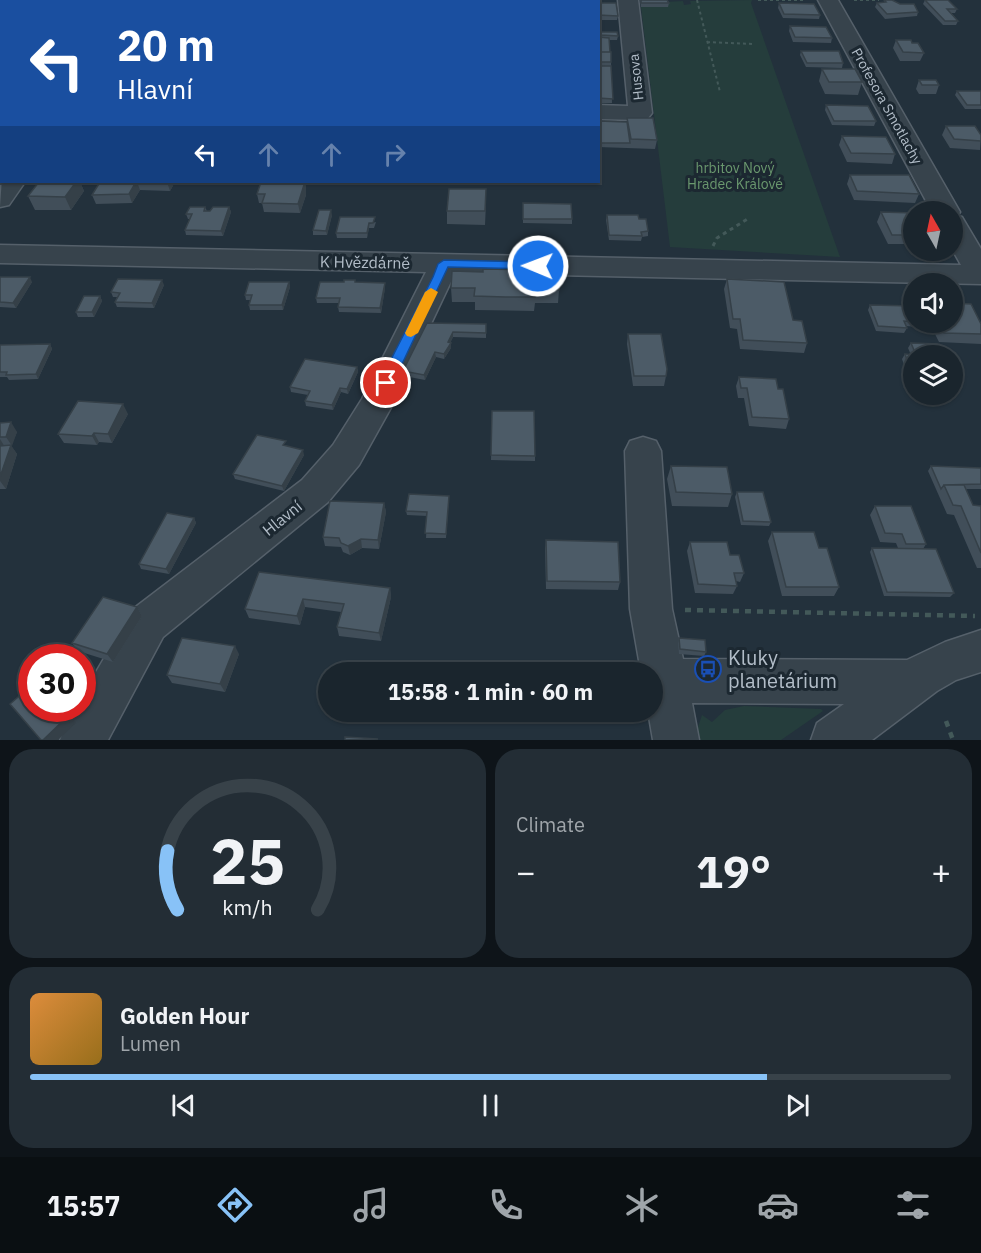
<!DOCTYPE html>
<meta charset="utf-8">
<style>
:root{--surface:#1a252d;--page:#232d35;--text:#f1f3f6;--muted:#9fa5aa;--line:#384249;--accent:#88c2f7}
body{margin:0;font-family:"IBM Plex Sans",sans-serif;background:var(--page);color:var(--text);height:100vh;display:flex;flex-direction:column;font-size:22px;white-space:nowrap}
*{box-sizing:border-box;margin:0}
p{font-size:20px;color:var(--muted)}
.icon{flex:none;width:33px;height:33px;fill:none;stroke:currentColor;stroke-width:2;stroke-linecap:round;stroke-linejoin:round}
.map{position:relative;height:740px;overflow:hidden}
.panel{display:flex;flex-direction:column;gap:9px;padding:9px;background:#0e1419;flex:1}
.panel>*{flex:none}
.guide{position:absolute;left:0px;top:0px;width:600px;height:183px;box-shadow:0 2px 4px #0004,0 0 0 2px var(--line);background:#1a4fa0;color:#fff;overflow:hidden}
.needle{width:39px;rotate:351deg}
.tools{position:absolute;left:903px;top:201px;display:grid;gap:12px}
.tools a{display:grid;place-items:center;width:60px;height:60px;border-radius:50%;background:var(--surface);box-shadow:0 2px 4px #0004,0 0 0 2px var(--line);font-size:30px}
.speed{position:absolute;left:18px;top:644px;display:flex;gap:12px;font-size:30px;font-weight:700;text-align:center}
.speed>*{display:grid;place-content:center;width:78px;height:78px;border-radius:50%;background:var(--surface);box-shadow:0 2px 4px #0004,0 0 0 2px var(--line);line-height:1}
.speed .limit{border:9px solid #d22;background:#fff;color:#111}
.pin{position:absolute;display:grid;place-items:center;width:51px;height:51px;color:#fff;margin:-26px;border:3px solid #fff;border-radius:50%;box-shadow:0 2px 6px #0007}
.me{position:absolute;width:66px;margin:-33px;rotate:271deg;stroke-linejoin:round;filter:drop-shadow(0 0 4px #0008)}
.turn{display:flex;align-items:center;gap:21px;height:126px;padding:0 18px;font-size:27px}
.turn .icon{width:78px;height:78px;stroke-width:2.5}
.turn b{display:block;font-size:42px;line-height:51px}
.lanes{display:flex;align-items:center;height:57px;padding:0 18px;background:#0003;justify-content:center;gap:30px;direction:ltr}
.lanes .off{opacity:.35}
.big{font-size:45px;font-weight:800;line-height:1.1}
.panel .card{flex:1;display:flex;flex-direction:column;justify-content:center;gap:9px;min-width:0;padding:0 21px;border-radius:24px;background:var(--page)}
.panel .dial{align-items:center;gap:0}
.dial svg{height:156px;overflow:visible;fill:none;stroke:var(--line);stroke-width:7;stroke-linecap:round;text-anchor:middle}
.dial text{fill:var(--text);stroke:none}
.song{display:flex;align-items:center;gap:18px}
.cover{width:72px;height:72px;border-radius:9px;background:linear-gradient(135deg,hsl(30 70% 55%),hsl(40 70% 35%))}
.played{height:6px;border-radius:3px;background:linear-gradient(90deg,var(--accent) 80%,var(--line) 80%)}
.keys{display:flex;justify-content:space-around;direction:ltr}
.heat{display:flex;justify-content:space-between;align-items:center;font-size:33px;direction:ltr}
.panel .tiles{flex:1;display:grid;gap:9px;grid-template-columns:1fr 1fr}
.card:last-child{grid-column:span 2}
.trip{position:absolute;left:318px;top:662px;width:345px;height:60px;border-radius:30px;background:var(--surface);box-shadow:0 2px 4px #0004,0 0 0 2px var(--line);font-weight:800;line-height:60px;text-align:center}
.menu{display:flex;height:96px;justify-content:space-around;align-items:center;background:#0a0f12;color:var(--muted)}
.menu .icon{width:42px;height:42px}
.menu .active{color:var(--accent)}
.menu b{font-size:27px;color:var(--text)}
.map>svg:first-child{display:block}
.green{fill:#253d3c}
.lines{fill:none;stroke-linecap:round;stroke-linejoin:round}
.minor-casing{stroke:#55606a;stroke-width:3}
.path-far2{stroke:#435959;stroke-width:2;stroke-dasharray:3 3;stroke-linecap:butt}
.path-far1{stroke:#435959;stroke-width:3;stroke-dasharray:4 4;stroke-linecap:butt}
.path{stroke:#435959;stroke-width:4.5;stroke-dasharray:6 6;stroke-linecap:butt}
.minor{fill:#37434c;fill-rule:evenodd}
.wall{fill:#414e59}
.shaded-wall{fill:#354048}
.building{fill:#4c5b67;stroke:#354048;stroke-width:1.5}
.route{fill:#1a73e8;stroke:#114b97;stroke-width:1.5}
.slow{fill:#f59e0b}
.labels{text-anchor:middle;stroke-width:6;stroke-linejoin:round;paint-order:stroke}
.far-street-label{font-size:14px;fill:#b2bdc8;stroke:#1c2831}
.far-park-label{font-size:14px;fill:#6a986e;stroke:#1c2831}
.street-label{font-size:16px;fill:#b2bdc8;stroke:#1c2831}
.near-poi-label{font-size:20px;fill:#b2bdc8;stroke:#1c2831;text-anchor:start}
</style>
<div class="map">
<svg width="981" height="740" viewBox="0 0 981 740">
<rect width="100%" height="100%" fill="#23313c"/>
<path class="green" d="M 752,0 L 751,3 L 840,257 L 670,247 L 641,7 L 667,7 L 665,2 L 683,1 L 684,5 L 691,4 L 690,1 Z
M 744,706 L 821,709 L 823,711 L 781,740 L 698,740 L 697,730 L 702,715 L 712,722 L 725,710 Z"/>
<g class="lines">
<defs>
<path id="minor" d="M 0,0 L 7,2 L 2,2 L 2,12 Z
M 117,0 L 175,0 L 116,2 Z
M 401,0 L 421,0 L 401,2 Z
M 618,0 L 638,0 L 652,113 L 648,118 L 640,120 L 598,119 L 598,105 L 628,106 Z
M 818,0 L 838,0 L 960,212 L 957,216 L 962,217 L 981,249 L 981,284 L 455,273 L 393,404 L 359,465 L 328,502 L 163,637 L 108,740 L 60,740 L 75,708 L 82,708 L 82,696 L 133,609 L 302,480 L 333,445 L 362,399 L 426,272 L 0,263 L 0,245 L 961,265 L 952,249 L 952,212 L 932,212 Z
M 2,178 L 2,182 L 25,182 L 9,205 L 0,207 Z
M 643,437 L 656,441 L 661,451 L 672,609 L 683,659 L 907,660 L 945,642 L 981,630 L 981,672 L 956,680 L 937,691 L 872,740 L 811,740 L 817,723 L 844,704 L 692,703 L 699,740 L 653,740 L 648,711 L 652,711 L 652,672 L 641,672 L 630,609 L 625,451 L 630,441 Z"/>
</defs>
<use href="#minor" class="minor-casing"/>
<path class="path-far2" d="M 697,0 L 720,92
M 758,0 L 805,0
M 854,0 L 879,0
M 707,42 L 752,44"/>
<path class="path-far1" d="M 713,246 L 717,238 L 749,218"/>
<path class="path" d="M 685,610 L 975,616
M 946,721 L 953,740"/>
<use href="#minor" class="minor"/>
</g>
<path class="wall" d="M 640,0 L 667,0 L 669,3 L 668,7 L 641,7 Z
M 884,0 L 918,12 L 917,16 L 885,19 L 875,7 L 877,3 L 884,2 Z
M 925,0 L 957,9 L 955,13 L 951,13 L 958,21 L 956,25 L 943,25 L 923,4 Z
M 598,3 L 618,16 L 617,20 L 598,20 Z
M 779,3 L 820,15 L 819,19 L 783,18 L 778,8 Z
M 790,26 L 832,38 L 831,43 L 793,42 L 789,31 Z
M 601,32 L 618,36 L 617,40 L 609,40 L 611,62 L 612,103 L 598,103 L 598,37 L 600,37 Z
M 896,40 L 912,43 L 924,53 L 920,61 L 900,61 L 893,48 Z
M 801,51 L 843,63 L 842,68 L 806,67 L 800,55 Z
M 822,69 L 862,82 L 858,95 L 825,94 L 819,81 Z
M 919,80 L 939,85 L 936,94 L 919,94 L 916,89 Z
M 957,91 L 981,91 L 981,109 L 965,109 L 955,95 Z
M 826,105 L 876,121 L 874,126 L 832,125 L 825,110 Z
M 627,118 L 657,140 L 655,149 L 598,147 L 598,121 L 627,122 Z
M 946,126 L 981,135 L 980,150 L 950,148 L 942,135 Z
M 842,136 L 895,154 L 892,164 L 847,162 L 839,145 Z
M 850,175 L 919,194 L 915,203 L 854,200 L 847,184 Z
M 39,182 L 80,182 L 84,191 L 71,210 L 35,210 L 28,196 Z
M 100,182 L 175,182 L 170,191 L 140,190 L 132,203 L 96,204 L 92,195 Z
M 261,182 L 305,182 L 306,195 L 300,213 L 264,212 L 262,203 L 259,203 L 257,194 Z
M 486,203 L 485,225 L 447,224 L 447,211 Z
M 523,203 L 572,219 L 572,224 L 523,223 Z
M 205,207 L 207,211 L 210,211 L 229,207 L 231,212 L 223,236 L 186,235 L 185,230 L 190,219 L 188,219 L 186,214 Z
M 881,212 L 914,213 L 914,244 L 888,244 L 877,222 Z
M 332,215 L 327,235 L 313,235 L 313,230 Z
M 607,215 L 639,219 L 648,231 L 648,236 L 642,237 L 641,241 L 609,240 L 606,220 Z
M 376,222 L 374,228 L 369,228 L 367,238 L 337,238 L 336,233 Z
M 528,273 L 559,290 L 558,303 L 535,303 L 534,311 L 475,310 L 475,302 L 452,302 L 451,288 Z
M 0,277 L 32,282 L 16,308 L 0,307 Z
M 727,279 L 793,320 L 807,343 L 804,353 L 740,349 L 737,329 L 730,328 L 724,289 Z
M 289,282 L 290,287 L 283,310 L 250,310 L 249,305 L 250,300 L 246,300 L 245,295 Z
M 356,282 L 385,283 L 385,288 L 381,313 L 339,312 L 338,307 L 339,303 L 317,303 L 316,298 Z
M 164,285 L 154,308 L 117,307 L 115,302 L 117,297 L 113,297 L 111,292 Z
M 100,296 L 102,301 L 94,317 L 78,317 L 76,312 Z
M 870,305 L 914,306 L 914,322 L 981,324 L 981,344 L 939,342 L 934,332 L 926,331 L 923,324 L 920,324 L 919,327 L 906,326 L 907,328 L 904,333 L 876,331 L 868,310 Z
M 427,323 L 486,324 L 486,338 L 453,337 L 450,343 L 451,348 L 444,359 L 436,357 L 425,380 L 404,376 L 403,371 Z
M 628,334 L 666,376 L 664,386 L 633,386 L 627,344 Z
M 911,343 L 942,356 L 914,356 L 914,374 L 907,374 L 902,359 L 905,354 L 911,355 L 908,348 Z
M 50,344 L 52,349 L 38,379 L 9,380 L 7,377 L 0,377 L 0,345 Z
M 952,357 L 961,372 L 959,377 L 952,376 Z
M 357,367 L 358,372 L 348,394 L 341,392 L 333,410 L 306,406 L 305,401 L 308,395 L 291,392 L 290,387 Z
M 739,377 L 789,419 L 786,429 L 749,426 L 744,398 L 738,398 L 736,386 Z
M 492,411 L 535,456 L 535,461 L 491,460 Z
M 128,414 L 112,443 L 99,442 L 97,445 L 64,443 L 58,434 Z
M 0,423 L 17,432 L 11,446 L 17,454 L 6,489 L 0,489 Z
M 287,446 L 304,455 L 284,491 L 235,479 L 233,474 Z
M 671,466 L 732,494 L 728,507 L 672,506 L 667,479 Z
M 931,466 L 981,468 L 981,489 L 966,489 L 973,505 L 981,506 L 981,568 L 977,568 L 954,515 L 947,514 L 928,471 Z
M 737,492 L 771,522 L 769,526 L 741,525 L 735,497 Z
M 449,496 L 446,538 L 426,538 L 427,516 L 407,515 L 406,511 Z
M 384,503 L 386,512 L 379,549 L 362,548 L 350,555 L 343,552 L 341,547 L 325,546 L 323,537 Z
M 875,506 L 926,544 L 923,549 L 954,593 L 950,597 L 884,596 L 870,552 L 872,548 L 898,548 L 896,543 L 880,542 L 870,515 Z
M 194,518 L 196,523 L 169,574 L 141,569 L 139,564 Z
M 772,532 L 839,587 L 834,596 L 782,596 L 768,541 Z
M 546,540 L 620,582 L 618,590 L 546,589 L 545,549 Z
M 690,542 L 730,555 L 744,573 L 740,582 L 736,581 L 737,586 L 733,594 L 695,593 L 687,551 Z
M 259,572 L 390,588 L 391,597 L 381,641 L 339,636 L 337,627 L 341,612 L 305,607 L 300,625 L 249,618 L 245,609 Z
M 137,607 L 142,616 L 113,662 L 78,651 L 72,643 Z
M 679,638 L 706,652 L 704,656 L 679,654 L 678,643 Z
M 239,654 L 225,692 L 172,683 L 167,675 Z
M 405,711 L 405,720 L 389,720 L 388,716 Z"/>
<path class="shaded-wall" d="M 76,182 L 80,182 L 84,191 L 71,210 L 65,197 Z
M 137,182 L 140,190 L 132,203 L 129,194 Z
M 167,182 L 175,182 L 170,191 Z
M 304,182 L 305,182 L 306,186 L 306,195 L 300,213 L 298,204 Z
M 229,207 L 231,212 L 223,236 L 221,231 Z
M 331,210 L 332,215 L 327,235 L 326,231 Z
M 369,223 L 369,228 L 367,238 L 367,233 Z
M 30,277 L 32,282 L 16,308 L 13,303 Z
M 162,280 L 164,285 L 154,308 L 152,303 Z
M 289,282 L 290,287 L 283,310 L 282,305 Z
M 385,283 L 385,288 L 381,313 L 380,308 Z
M 100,296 L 102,301 L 94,317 L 92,312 Z
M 453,332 L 453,337 L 448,347 L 448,342 Z
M 451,343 L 451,348 L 444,359 L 444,354 Z
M 50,344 L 52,349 L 38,379 L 36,374 Z
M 435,352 L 436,357 L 425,380 L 424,375 Z
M 357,367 L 358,372 L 348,394 L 347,389 Z
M 340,388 L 341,392 L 333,410 L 332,405 Z
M 123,404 L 128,414 L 112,443 L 108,434 Z
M 11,422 L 17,432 L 12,446 L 6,437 Z
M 94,433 L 99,442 L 97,445 L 92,436 Z
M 0,439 L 5,447 L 0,453 Z
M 11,445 L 17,454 L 6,489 L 0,481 L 0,477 Z
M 303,450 L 304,455 L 284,491 L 282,486 Z
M 384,503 L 386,512 L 379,549 L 378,540 Z
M 194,518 L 196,523 L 169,574 L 166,569 Z
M 361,539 L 362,548 L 350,555 L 348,546 Z
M 390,588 L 391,597 L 381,641 L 379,633 Z
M 303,599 L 305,607 L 300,625 L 297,616 Z
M 137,607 L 142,616 L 113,662 L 107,654 Z
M 235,646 L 239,654 L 225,692 L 220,684 Z
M 69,715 L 76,723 L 58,740 L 43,740 Z"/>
<path class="building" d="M 256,0 L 284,0 L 283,2 L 256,2 Z
M 351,0 L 384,0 L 384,2 L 351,2 Z
M 641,0 L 667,0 L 669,3 L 641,3 Z
M 884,0 L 892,0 L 900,4 L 914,4 L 918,12 L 887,14 L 877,3 L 886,2 Z
M 925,0 L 948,0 L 957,9 L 947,9 L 958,21 L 945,21 Z
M 598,3 L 616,3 L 618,16 L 598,15 Z
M 779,3 L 814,4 L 820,15 L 784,14 Z
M 790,26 L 826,27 L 832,38 L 795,37 Z
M 601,32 L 617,32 L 618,36 L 601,35 Z
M 598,37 L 609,38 L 610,52 L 598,52 Z
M 896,40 L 911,40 L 912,43 L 918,43 L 924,53 L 903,52 Z
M 801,51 L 839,51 L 843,63 L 807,63 Z
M 598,52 L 611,52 L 611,62 L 598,62 Z
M 598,66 L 611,66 L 613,99 L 598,98 Z
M 822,69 L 855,69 L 862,82 L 829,82 Z
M 919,80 L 936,80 L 939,85 L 922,85 Z
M 957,91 L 981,91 L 981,105 L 967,105 Z
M 826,105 L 868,106 L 876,121 L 834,121 Z
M 627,118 L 653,118 L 657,140 L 631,139 Z
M 598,121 L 627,122 L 630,143 L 598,143 Z
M 946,126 L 975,126 L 981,135 L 981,141 L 954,139 Z
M 842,136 L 886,137 L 895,154 L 851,153 Z
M 0,145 L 2,145 L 2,153 L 0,155 Z
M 850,175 L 909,175 L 919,194 L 857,191 Z
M 39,182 L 76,182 L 65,197 L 28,196 Z
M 100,182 L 136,182 L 129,194 L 92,195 Z
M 261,182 L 304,182 L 304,185 L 298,204 L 262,203 L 265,194 L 257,194 Z
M 449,189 L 486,189 L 485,211 L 447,211 Z
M 523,203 L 571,204 L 572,219 L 523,219 Z
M 190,207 L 205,207 L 204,211 L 210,211 L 213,207 L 229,207 L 221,231 L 185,230 L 192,214 L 186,214 Z
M 319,210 L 331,210 L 326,231 L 313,230 Z
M 881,212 L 914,213 L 914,235 L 892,235 Z
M 607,215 L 638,215 L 639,219 L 646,219 L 648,231 L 641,232 L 642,236 L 609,235 Z
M 340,217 L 375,217 L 373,223 L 369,223 L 367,233 L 336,233 Z
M 483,269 L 528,270 L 528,273 L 558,273 L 559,290 L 535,290 L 535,297 L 505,297 L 474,296 L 475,288 L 451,288 L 452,271 L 483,272 Z
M 0,277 L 30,277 L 13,303 L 0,302 Z
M 118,279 L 162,280 L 152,303 L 115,302 L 120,293 L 111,292 Z
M 727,279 L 784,282 L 793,320 L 802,321 L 807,343 L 743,340 L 740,319 L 733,319 Z
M 344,280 L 355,280 L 355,282 L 385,283 L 380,308 L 338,307 L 340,298 L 316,298 L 320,282 L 344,282 Z
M 249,282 L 289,282 L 282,305 L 249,305 L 252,295 L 245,295 Z
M 84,296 L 100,296 L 92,312 L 76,312 Z
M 952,303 L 971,304 L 981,324 L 981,334 L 944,333 L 939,322 L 952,322 Z
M 870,305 L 914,306 L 914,322 L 904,321 L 907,328 L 878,326 Z
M 927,322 L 935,322 L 937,327 L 928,326 Z
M 427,323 L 486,324 L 486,333 L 453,332 L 448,342 L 451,343 L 444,354 L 435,352 L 424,375 L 403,371 Z
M 628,334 L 661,334 L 667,369 L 666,376 L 634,376 Z
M 911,343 L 937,344 L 942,356 L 914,356 L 914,369 L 910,369 L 905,354 L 916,355 Z
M 50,344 L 36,374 L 6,375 L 7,372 L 0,372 L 0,345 Z
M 952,357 L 955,357 L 961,372 L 952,371 Z
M 305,359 L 357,367 L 347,389 L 340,388 L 332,405 L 305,401 L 310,391 L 290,387 Z
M 739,377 L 776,379 L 778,389 L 783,389 L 789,419 L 752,417 L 747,388 L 741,388 Z
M 78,401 L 123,404 L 108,434 L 94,433 L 92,436 L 58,434 Z
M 492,411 L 534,411 L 535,456 L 491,455 Z
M 11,422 L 6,437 L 0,437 L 0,423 Z
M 257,435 L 286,441 L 283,445 L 303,450 L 282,486 L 233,474 Z
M 11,445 L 0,477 L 0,446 Z
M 671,466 L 727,467 L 732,494 L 676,492 Z
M 931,466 L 981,468 L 981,484 L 944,485 L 941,489 Z
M 944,485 L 964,485 L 973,505 L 981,506 L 981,553 L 961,506 L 953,505 Z
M 737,492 L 763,492 L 771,522 L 743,521 Z
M 409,494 L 449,496 L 446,534 L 425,533 L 427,512 L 406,511 Z
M 330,501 L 384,503 L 378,540 L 361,539 L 348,546 L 341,543 L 339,538 L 323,537 Z
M 875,506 L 911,506 L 926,544 L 906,544 L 902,534 L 885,533 Z
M 167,513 L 194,518 L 166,569 L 139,564 Z
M 772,532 L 814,532 L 819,548 L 827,548 L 839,587 L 786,587 Z
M 546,540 L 618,542 L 620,582 L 547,581 Z
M 690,542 L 727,542 L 730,555 L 739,555 L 744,573 L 734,573 L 737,586 L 698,584 Z
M 872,548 L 936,549 L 954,593 L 887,592 Z
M 259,572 L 390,588 L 379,633 L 337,627 L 344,604 L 303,599 L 297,616 L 245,609 Z
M 103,597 L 137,607 L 107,654 L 72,643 Z
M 182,638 L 235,646 L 220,684 L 167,675 Z
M 679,638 L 705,640 L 706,652 L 680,649 Z
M 407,667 L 406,672 L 391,672 L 392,668 Z
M 32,685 L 32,708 L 62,708 L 69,715 L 43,740 L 41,740 L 10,704 Z
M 388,711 L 404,711 L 404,716 L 388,716 Z
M 345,737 L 378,739 L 345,740 Z"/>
<path class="route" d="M 444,260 L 538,262 L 544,266 L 538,269 L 448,267 L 393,383 L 391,386 L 381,386 L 379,383 L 433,277 L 438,264 Z"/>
<path class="slow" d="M 431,288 L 438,292 L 418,333 L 411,337 L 407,336 L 405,333 L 425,292 Z"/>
<defs>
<symbol id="bus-ring" viewBox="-11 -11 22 22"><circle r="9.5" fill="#1c2831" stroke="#1a4fb4" stroke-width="1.5"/><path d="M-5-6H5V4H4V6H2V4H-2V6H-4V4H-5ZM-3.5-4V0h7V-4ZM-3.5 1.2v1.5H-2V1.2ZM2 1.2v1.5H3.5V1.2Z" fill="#1a4fb4"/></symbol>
</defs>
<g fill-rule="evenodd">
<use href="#bus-ring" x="693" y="654" width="30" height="30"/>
</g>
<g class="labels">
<g class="far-street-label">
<text transform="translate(636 77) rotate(-96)" y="5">Husova</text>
<text transform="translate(887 106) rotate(61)" y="5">Profesora Smotlachy</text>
</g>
<g class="far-park-label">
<text x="735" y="173">hrbitov Nový<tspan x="735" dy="16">Hradec Králové</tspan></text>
</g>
<g class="street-label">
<text transform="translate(365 262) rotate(1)" y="6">K Hvězdárně</text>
<text transform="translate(282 518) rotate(-39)" y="6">Hlavní</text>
</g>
<g class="near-poi-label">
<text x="728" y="665">Kluky<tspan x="728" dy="23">planetárium</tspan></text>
</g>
</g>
</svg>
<div class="tools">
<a><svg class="needle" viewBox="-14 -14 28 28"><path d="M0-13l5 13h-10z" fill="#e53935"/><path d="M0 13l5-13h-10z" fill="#9fa5aa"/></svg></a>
<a><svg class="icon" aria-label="sound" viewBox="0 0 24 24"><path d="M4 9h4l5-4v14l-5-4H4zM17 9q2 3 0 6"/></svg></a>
<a><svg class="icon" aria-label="layers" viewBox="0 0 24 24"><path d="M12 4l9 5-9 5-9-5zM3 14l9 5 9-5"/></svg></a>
</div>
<div class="speed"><div class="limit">30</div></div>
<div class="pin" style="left:386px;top:383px;background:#d93025"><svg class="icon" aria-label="arrive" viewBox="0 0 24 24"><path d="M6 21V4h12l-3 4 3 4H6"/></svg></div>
<svg class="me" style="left:538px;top:266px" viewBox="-20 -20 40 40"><circle r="17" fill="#1a73e8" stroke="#fff" stroke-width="3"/><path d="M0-11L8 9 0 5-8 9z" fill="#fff"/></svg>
<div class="trip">15:58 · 1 min · 60 m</div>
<div class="guide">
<div class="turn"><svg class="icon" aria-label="left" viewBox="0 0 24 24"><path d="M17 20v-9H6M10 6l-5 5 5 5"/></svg><div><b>20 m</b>Hlavní</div></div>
<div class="lanes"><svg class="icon" aria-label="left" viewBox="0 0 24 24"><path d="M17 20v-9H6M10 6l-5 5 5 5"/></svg><svg class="icon off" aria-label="ahead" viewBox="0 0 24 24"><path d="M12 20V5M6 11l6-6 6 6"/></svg><svg class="icon off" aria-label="ahead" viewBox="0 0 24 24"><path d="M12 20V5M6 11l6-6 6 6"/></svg><svg class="icon off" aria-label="right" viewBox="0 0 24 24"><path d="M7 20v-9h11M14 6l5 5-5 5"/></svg></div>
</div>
</div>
<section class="panel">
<div class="tiles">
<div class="card dial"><svg viewBox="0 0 100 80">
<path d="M14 69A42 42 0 1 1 86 69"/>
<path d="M14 69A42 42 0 0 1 9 39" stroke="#88c2f7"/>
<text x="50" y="56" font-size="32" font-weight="700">25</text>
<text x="50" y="72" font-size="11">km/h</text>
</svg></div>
<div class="card"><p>Climate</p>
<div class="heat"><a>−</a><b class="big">19°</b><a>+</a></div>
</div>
<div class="card">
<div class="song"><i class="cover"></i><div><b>Golden Hour</b><p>Lumen</p></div></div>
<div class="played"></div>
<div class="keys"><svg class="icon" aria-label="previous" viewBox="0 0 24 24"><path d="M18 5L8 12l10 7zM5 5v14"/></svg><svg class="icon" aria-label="pause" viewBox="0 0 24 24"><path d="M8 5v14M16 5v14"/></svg><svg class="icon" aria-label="next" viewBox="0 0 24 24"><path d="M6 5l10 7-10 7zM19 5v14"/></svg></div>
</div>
</div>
</section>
<nav class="menu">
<b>15:57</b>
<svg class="icon active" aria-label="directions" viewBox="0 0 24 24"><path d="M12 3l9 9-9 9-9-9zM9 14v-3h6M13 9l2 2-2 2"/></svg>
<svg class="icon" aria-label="music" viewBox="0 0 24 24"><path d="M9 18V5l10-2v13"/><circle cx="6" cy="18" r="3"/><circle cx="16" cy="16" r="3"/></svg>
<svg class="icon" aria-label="phone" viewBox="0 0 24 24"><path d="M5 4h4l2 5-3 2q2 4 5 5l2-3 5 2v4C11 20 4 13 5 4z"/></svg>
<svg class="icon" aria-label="climate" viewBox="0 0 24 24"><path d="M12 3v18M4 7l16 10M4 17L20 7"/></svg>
<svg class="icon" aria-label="car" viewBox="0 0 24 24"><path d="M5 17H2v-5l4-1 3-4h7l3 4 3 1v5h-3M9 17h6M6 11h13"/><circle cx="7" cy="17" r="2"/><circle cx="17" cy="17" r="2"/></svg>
<svg class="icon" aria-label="filters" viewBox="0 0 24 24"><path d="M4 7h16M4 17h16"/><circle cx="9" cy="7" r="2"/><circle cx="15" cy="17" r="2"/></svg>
</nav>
